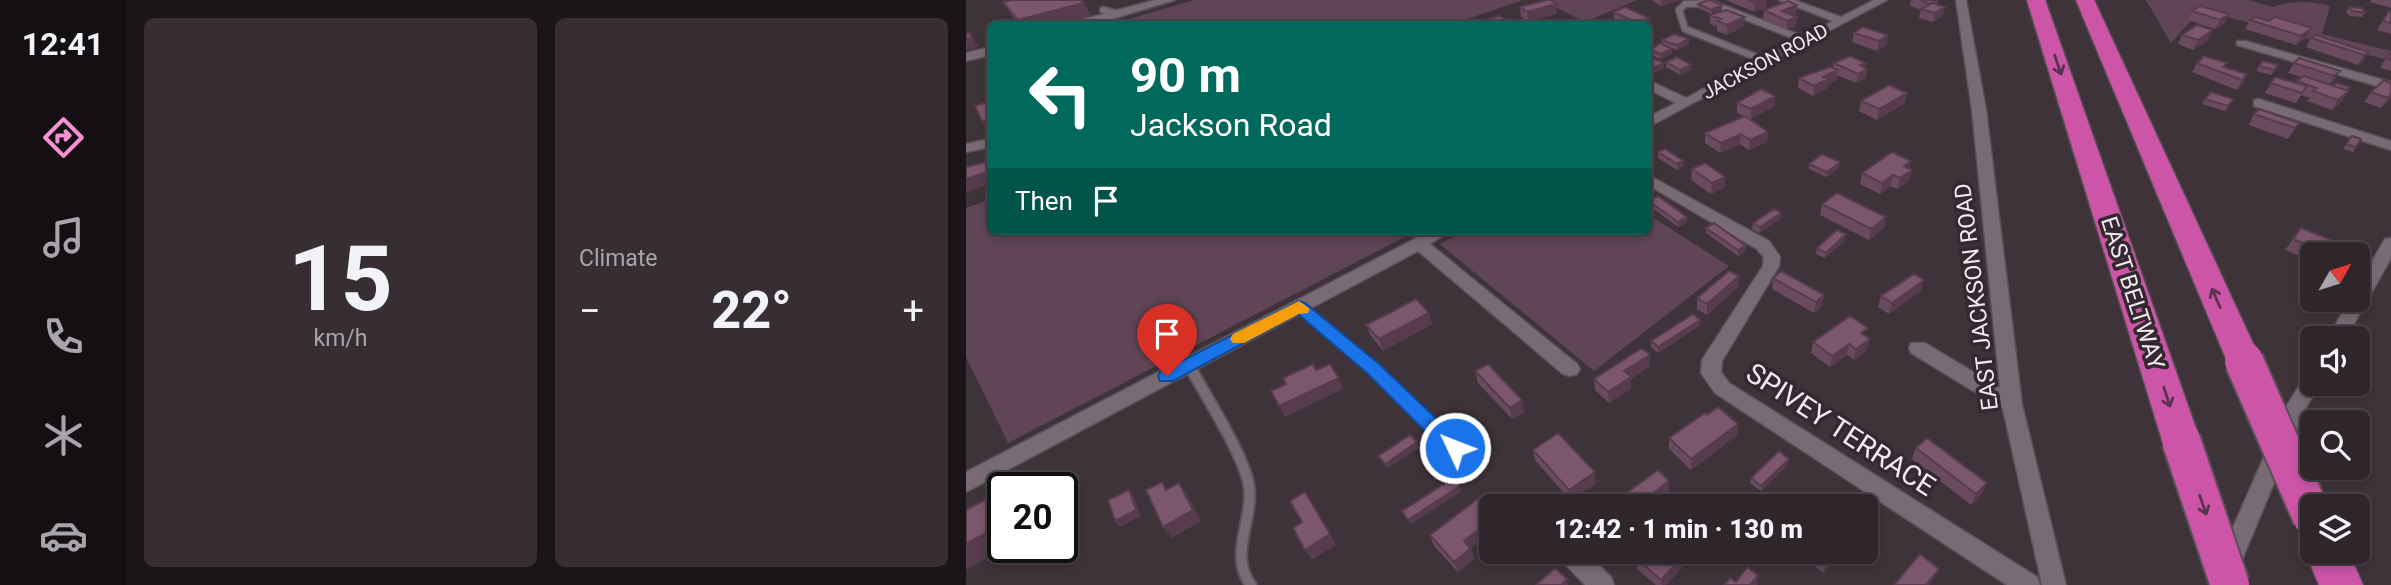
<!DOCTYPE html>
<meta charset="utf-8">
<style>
:root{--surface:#2f262c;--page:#372e34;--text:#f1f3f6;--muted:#a7a5a9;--line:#4a4348;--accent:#f590d1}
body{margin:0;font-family:Roboto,sans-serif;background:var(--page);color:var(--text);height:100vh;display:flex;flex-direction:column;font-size:26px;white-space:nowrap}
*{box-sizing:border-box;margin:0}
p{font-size:23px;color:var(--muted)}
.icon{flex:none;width:38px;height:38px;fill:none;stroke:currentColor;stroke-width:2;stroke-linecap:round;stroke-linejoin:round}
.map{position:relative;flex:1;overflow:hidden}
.side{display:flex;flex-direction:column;gap:18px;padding:18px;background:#1a1518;width:840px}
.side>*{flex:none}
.banner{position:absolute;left:21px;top:21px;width:665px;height:214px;border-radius:10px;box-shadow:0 4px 10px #0003,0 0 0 2px var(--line);background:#00695c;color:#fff;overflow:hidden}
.needle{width:46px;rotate:51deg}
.buttons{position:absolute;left:1334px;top:242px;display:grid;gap:14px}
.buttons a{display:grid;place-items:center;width:70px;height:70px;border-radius:10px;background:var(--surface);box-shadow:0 4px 10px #0003,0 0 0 2px var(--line);font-size:35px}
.speed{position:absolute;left:21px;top:472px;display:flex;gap:14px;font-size:35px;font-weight:700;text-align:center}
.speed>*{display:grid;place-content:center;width:91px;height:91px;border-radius:50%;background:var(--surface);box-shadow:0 4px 10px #0003,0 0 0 2px var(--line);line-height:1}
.speed .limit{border:4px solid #111;border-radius:10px;background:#fff;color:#111}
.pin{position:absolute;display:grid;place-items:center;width:60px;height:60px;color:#fff;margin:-72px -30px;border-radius:50% 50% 50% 0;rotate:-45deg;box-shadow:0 0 7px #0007}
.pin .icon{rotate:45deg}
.me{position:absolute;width:77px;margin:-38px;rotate:313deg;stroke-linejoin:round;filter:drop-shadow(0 0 5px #0008)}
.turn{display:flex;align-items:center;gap:24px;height:147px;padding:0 28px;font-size:32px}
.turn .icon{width:91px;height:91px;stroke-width:2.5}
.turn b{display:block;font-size:49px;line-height:60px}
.then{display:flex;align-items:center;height:66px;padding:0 28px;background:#0003;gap:14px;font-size:26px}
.big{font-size:52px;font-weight:800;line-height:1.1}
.side .tile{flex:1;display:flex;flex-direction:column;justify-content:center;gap:10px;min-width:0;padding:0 24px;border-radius:10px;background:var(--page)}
.side .dial{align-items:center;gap:0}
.dial b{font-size:91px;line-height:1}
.heat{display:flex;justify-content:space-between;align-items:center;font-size:38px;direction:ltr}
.side .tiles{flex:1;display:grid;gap:18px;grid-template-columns:repeat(2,1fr)}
.trip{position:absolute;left:513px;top:494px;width:399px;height:70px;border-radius:10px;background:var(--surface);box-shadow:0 4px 10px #0003,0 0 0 2px var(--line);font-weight:800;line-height:70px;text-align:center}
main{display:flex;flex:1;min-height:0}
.dock{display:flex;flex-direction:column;width:126px;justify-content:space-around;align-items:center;background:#130f12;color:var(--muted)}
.dock .icon{width:49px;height:49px}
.dock .on{color:var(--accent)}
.dock b{font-size:32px;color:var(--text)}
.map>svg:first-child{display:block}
.green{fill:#604556}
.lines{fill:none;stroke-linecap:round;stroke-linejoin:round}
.service-far2-casing{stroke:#5b5057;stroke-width:9}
.service-far1-casing{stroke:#5b5057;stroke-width:11}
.service-casing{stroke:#5b5057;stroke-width:14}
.minor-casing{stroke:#5b5057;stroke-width:3}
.tertiary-casing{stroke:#5b5057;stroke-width:3}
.motorway-casing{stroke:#5b5057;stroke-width:3}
.service-far2{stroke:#796b73;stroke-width:6}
.service-far1{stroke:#796b73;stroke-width:8}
.service{stroke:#796b73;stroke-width:10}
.minor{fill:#796b73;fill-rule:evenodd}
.tertiary{fill:#796b73;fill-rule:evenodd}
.motorway{fill:#cd55a7;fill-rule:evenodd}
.motorway-bridge-casing{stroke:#5b5057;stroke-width:42;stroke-linecap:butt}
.motorway-bridge{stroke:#cd55a7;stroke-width:38}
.wall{fill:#6a4a5e}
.shaded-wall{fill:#563c4c}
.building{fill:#7b566d;stroke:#563c4c;stroke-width:2}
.oneway{stroke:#5a344e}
.route{fill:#1a73e8;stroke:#114b97;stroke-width:2}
.slow{fill:#f59e0b}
.labels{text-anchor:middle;stroke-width:7;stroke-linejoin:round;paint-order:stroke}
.far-street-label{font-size:19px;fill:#f3eaef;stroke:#342930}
.street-label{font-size:23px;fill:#f3eaef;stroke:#342930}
.near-street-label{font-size:28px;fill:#f3eaef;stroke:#342930}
</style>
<main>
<nav class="dock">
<b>12:41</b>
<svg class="icon on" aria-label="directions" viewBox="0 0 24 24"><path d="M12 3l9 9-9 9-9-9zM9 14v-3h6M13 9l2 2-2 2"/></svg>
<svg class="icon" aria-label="music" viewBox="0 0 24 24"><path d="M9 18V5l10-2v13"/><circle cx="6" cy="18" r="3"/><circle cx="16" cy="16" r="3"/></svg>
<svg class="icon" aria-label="phone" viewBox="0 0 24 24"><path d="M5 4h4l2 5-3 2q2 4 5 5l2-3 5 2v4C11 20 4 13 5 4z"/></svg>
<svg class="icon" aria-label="climate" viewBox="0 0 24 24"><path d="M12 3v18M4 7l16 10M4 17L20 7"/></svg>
<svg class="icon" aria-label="car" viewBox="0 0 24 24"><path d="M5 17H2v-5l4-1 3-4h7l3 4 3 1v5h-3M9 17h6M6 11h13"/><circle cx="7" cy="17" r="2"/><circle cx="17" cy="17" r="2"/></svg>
</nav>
<section class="side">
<div class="tiles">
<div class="tile dial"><b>15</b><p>km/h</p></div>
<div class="tile"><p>Climate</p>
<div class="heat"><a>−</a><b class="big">22°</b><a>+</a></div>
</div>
</div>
</section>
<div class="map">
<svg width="1425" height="585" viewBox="0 0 1425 585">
<rect width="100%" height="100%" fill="#3f333a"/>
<path class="green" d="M 228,0 L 557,0 L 487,24 L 165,24 L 160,20 Z
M 576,0 L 671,0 L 619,22 Z
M 1180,0 L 1282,0 L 1307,7 C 1325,0 1345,1 1364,6 L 1356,34 L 1425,51 L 1425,61 L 1251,14 L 1230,15 L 1205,43 Z
M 24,199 L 24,231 L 450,231 L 42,443 L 0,357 L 0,208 Z
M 683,215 L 763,266 L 628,371 L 474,244 L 499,231 L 682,231 Z"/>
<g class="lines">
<defs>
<path id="service-far2" d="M 137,10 L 153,14
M 800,61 L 719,29 L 713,10 L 719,4 L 744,3 L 839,40"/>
<path id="service-far1" d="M 333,307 L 366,334"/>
<path id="service" d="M 364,333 L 407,368 L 509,467
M 223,365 C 239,395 278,455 283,486 C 288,519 262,555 285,585"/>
<path id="minor" d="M 813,0 L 828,0 L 875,17 L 908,0 L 921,0 L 682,127 L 682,117 L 710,103 L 682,89 L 682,80 L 720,98 L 867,21 Z
M 990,0 L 1000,0 L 1020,110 L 1056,405 L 1100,585 L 1076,585 L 1037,409 L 945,353 L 943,348 L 945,343 L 959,343 L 1034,388 L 1006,110 Z
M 1271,41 L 1279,41 L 1425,82 L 1425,90 L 1271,45 Z
M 1293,99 L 1425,141 L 1425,150 L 1288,106 L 1288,100 Z
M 24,139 L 24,147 L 0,152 L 0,144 Z
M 682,175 L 803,241 L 814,257 L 813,266 L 756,361 L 755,372 L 763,383 L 1071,577 L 1074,585 L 1041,585 L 749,393 L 735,373 L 736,360 L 797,266 L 798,257 L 791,249 L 682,185 Z
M 464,231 L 484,231 L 464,244 L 611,364 L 614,369 L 611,374 L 604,376 L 597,374 L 452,251 L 0,492 L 0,472 Z
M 1425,238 L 1425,258 L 1380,338 L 1362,338 L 1384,299 L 1391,299 L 1391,287 L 1419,239 Z
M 1346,374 L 1346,383 L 1355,383 L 1339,409 L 1270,574 L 1262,577 L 1254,574 L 1250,566 L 1320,407 L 1339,376 Z
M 594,551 L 619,551 L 645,577 L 648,585 L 619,585 L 597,562 Z"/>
<path id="tertiary" d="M 189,0 L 209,0 L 129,24 L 109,24 L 111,21 Z
M 24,47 L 24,55 L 0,61 L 0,53 Z"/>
<path id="motorway" d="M 1061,0 L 1079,0 L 1234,440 L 1228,451 L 1215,455 L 1202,451 L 1196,440 Z
M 1110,0 L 1128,0 L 1295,361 L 1290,370 L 1278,374 L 1266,370 L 1261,361 Z
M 1346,537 L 1346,551 L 1382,551 L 1397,585 L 1353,585 L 1339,551 Z"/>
</defs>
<use href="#service-far2" class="service-far2-casing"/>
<use href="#service-far1" class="service-far1-casing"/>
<use href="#service" class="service-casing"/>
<use href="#minor" class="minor-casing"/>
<use href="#tertiary" class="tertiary-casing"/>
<use href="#motorway" class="motorway-casing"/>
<use href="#service-far2" class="service-far2"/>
<use href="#service-far1" class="service-far1"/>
<use href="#service" class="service"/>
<use href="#minor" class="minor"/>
<use href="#tertiary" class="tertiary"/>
<use href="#motorway" class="motorway"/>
<defs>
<path id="motorway-bridge" d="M 1278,361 L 1346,517
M 1215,440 L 1264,585"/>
</defs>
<use href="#motorway-bridge" class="motorway-bridge-casing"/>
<use href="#motorway-bridge" class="motorway-bridge"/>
</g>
<path class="wall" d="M 685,0 L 714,0 L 695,6 Z
M 760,0 L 801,0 L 801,7 L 788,12 Z
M 945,0 L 972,0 L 971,4 L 977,16 L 967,22 L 953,18 L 955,10 L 944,6 Z
M 1405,0 L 1425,0 L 1425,8 L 1404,2 Z
M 37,2 L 118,3 L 125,16 L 94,24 L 52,24 Z
M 732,4 L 756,5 L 756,10 L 745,14 L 732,8 Z
M 831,5 L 830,14 L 827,15 L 831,17 L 830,26 L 821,30 L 797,19 L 798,10 Z
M 1234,6 L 1259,23 L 1249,29 L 1222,20 L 1226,11 Z
M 554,7 L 591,13 L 562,22 L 555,17 Z
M 659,7 L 683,18 L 683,28 L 682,28 L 682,24 L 656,24 L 648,21 L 648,12 Z
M 1383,7 L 1399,13 L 1396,17 L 1384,16 L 1380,12 Z
M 1423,11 L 1425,12 L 1425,34 L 1411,30 Z
M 744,15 L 778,26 L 761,35 L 751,31 L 751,27 L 744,24 Z
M 1284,20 L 1303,21 L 1346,28 L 1341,37 L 1330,45 L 1279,29 Z
M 888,33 L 922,35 L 920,45 L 911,51 L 886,42 Z
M 1216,35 L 1242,40 L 1227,50 L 1212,44 Z
M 1345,38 L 1402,52 L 1396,62 L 1392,65 L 1340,47 Z
M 723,39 L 723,44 L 711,50 L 704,48 L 706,54 L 694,59 L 686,55 L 686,54 L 682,55 L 686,44 L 686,49 L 696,44 L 696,40 Z
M 1425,54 L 1425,71 L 1414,68 L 1420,58 Z
M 682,61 L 698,68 L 687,73 L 682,70 Z
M 700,62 L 725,65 L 725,70 L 714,75 L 700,67 Z
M 868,63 L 900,63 L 899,67 L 901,69 L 900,78 L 890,83 L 871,75 L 870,80 L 861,85 L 860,89 L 847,96 L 832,88 L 833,78 L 867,68 Z
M 1231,63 L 1259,67 L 1281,74 L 1276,84 L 1271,90 L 1226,72 Z
M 1328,63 L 1374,71 L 1368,81 L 1364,84 L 1384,87 L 1376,101 L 1366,110 L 1341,101 L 1344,98 L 1335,95 L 1330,103 L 1299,93 L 1305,83 L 1330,83 L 1336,77 L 1322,73 Z
M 1293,66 L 1309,70 L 1305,75 L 1290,71 Z
M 1425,83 L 1425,98 L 1415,108 L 1398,102 L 1405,92 Z
M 941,93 L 939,103 L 911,120 L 893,111 L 895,101 Z
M 1239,99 L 1267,99 L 1259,111 L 1236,104 Z
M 771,103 L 809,106 L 785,119 L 802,132 L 801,142 L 783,150 L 774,144 L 754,153 L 739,143 L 739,133 L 778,116 L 771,113 Z
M 1288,114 L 1333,123 L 1322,139 L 1283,125 Z
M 1386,136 L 1395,139 L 1387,152 L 1377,149 Z
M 692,152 L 718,166 L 711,170 L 692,158 Z
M 843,164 L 873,168 L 860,177 L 843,169 Z
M 726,169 L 759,177 L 759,187 L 745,194 L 725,180 Z
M 943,169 L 943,180 L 932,189 L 924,186 L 914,194 L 894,184 L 896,173 Z
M 683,201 L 721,217 L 721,223 L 712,227 L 684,206 Z
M 856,204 L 920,217 L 918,228 L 903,240 L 854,215 Z
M 815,213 L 814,219 L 793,233 L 786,229 L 787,223 Z
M 740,228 L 780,246 L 780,251 L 772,256 L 740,233 Z
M 1335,228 L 1368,241 L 1360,254 L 1346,254 L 1346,261 L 1319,250 Z
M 879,240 L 859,258 L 850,254 L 851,248 Z
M 773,276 L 772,287 L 741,315 L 731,309 L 731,298 Z
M 807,278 L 856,306 L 848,313 L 806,289 Z
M 955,291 L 923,314 L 912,307 L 915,296 Z
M 463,313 L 466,324 L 417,351 L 405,336 L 400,325 Z
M 734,320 L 734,325 L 692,353 L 685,347 L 685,341 Z
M 900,336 L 901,350 L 888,360 L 881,355 L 864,367 L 845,353 L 847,342 Z
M 684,366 L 665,379 L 665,389 L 643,403 L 629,390 L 628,379 Z
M 509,371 L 559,412 L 546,419 L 512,383 Z
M 741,415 L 772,424 L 771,435 L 725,470 L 703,449 L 703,438 Z
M 950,448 L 1016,494 L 1005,505 L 946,459 Z
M 567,450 L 630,483 L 605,501 L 569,460 Z
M 822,464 L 795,491 L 784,483 L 785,478 Z
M 464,535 L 505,549 L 508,559 L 492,572 L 468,546 Z
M 678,551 L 731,551 L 700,585 L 690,585 L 671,569 L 671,559 Z
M 833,551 L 879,551 L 857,573 Z"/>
<path class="shaded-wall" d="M 695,0 L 714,0 L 695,6 Z
M 795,0 L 801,0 L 801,7 L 788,12 L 788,3 Z
M 118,3 L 125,16 L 94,24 L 54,24 L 52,20 Z
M 590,4 L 591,13 L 562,22 L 561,12 Z
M 756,5 L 756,10 L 745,14 L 745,10 Z
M 831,5 L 830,14 L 818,19 L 816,11 Z
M 979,7 L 977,16 L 967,22 L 969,13 Z
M 1263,14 L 1259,23 L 1249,29 L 1254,20 Z
M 779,17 L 778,26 L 761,35 L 761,25 Z
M 831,17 L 830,26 L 821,30 L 821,21 Z
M 683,18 L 683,28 L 682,28 L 682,24 L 672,24 L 672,23 Z
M 1346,28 L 1341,37 L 1330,45 L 1335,36 Z
M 1247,30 L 1242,40 L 1227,50 L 1232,40 Z
M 922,35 L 920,45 L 911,51 L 913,41 Z
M 6,37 L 13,47 L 0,50 L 0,39 Z
M 723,39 L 723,44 L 711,50 L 711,45 Z
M 686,44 L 686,54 L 682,55 L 682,45 Z
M 706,49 L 706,54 L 694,59 L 694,54 Z
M 1402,52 L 1396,62 L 1392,65 L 1398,55 Z
M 698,63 L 698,68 L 687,73 L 687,68 Z
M 900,63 L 899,70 L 901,69 L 900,78 L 890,83 L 894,65 Z
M 725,65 L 725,70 L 714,75 L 714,70 Z
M 871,70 L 870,80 L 861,85 L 860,89 L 847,96 L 848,86 L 857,77 Z
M 1374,71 L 1368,81 L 1362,86 L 1368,76 Z
M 1281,74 L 1276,84 L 1271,90 L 1276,80 Z
M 1384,87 L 1376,101 L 1366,110 L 1372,100 Z
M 941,93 L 939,103 L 911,120 L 913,109 Z
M 1425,94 L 1425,98 L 1415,108 L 1422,98 Z
M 809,96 L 809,106 L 785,119 L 785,109 Z
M 24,119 L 24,131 L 23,132 L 16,122 Z
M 802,132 L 801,142 L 783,150 L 784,140 Z
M 775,134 L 774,144 L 754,153 L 755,143 Z
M 718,161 L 718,166 L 711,170 L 711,164 Z
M 945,161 L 943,172 L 938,166 Z
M 874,162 L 873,168 L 860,177 L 861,172 Z
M 946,170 L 943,180 L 932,189 L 934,178 Z
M 24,171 L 24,184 L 0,192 L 0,179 Z
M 927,175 L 924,186 L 914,194 L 916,183 Z
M 759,177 L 759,187 L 745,194 L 746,183 Z
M 815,213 L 814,219 L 793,233 L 794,227 Z
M 721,217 L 721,223 L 712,227 L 712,222 Z
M 920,217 L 918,228 L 903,240 L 905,229 Z
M 880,234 L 879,240 L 859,258 L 860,253 Z
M 780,246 L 780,251 L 772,256 L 772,250 Z
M 773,276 L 772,287 L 741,315 L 741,304 Z
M 958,280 L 955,291 L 923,314 L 926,303 Z
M 858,295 L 856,306 L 848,313 L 850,302 Z
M 463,313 L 466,324 L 417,351 L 413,339 Z
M 734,320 L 734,325 L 692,353 L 692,347 Z
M 904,339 L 901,350 L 888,360 L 890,349 Z
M 883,344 L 881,355 L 864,367 L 866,356 Z
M 684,355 L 684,366 L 665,379 L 665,389 L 643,403 L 642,392 L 658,371 Z
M 373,378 L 377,389 L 319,417 L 313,406 Z
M 556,400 L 559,412 L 546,419 L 544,408 Z
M 772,424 L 771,435 L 725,470 L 725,459 Z
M 451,442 L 453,448 L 421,469 L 419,464 Z
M 823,459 L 822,464 L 795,491 L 795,486 Z
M 629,472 L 630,483 L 605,501 L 603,490 Z
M 703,481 L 703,492 L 685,506 L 670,506 Z
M 213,483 L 221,494 L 235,521 L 206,538 L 197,527 Z
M 1021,483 L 1016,494 L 1005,505 L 1010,494 Z
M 494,486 L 496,491 L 444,525 L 442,520 Z
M 163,490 L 167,495 L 175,516 L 154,527 L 149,521 Z
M 904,519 L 901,530 L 900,531 L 900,523 Z
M 525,520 L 525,533 L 505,549 L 508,559 L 492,572 L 488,562 L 498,541 Z
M 37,524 L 37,548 L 39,548 L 0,570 L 0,544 Z
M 364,534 L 370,545 L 346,560 L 339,550 Z
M 722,551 L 731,551 L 700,585 L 696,585 L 695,580 Z
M 871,551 L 879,551 L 857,573 L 860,562 Z
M 973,569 L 968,579 L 963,585 L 960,585 Z
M 792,575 L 791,585 L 784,585 Z
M 601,579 L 602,585 L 595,585 Z"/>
<path class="building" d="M 47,0 L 115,0 L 118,3 L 52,20 L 37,2 Z
M 581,0 L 585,0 L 590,4 L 561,12 L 554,7 Z
M 743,0 L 744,0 L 756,5 L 745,10 L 732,4 Z
M 782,0 L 795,0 L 788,3 Z
M 954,0 L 971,0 L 964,4 Z
M 822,1 L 831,5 L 816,11 L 831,17 L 821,21 L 798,10 Z
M 966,3 L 979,7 L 969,13 L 955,9 Z
M 1234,6 L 1263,14 L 1254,20 L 1226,11 Z
M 659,7 L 683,18 L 672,23 L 648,12 Z
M 1383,7 L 1396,8 L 1399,13 L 1386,11 Z
M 760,10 L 779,17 L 761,25 L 751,21 L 755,19 L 744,15 Z
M 1423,11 L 1425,12 L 1425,23 L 1417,21 Z
M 533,16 L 542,21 L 532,24 L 509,24 Z
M 1289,17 L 1303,21 L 1309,17 L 1346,28 L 1335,36 L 1284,20 Z
M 623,22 L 628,24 L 615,24 Z
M 1231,25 L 1247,30 L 1232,40 L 1216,35 Z
M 897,27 L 922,35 L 913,41 L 888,33 Z
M 3,33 L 6,37 L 0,39 L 0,34 Z
M 708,34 L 723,39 L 711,45 L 696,40 Z
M 1350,35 L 1402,52 L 1398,55 L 1345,38 Z
M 694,43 L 706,49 L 694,54 L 685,50 Z
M 1424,54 L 1425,60 L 1420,58 Z
M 884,56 L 900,63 L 894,65 L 901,69 L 892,74 L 868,63 Z
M 1238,56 L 1261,63 L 1257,67 L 1281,74 L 1276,80 L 1231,63 Z
M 711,57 L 725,65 L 714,70 L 700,62 Z
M 1333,58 L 1374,71 L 1368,76 L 1328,63 Z
M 689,59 L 698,63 L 687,68 L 682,65 L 682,61 Z
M 1297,61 L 1312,65 L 1308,70 L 1293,66 Z
M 864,67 L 871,70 L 857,77 L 862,79 L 848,86 L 833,78 Z
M 1338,76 L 1383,91 L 1372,100 L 1347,91 L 1351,88 L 1331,81 Z
M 1309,77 L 1341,86 L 1336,93 L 1305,83 Z
M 1418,80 L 1425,83 L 1425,94 L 1422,98 L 1405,92 Z
M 1370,83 L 1384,87 L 1381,90 L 1367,86 Z
M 923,85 L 941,93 L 913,109 L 895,101 Z
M 795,89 L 809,96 L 785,109 L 771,103 Z
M 1245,92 L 1267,99 L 1262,106 L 1239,99 Z
M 22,102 L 24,108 L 24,119 L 16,122 L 9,106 Z
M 1293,109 L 1333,123 L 1329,128 L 1288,114 Z
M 779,116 L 802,132 L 784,140 L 775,134 L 755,143 L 739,133 Z
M 1386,136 L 1395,139 L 1390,147 L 1380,144 Z
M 699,149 L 718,161 L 711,164 L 692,152 Z
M 926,152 L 945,161 L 938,166 L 946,170 L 934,178 L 927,175 L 916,183 L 896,173 Z
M 856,154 L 874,162 L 861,172 L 843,164 Z
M 24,161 L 24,171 L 0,179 L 0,167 Z
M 739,163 L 759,177 L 746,183 L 726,169 Z
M 871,193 L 920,217 L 905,229 L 856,204 Z
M 692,196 L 721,217 L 712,222 L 683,201 Z
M 808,209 L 815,213 L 794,227 L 787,223 Z
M 748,223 L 780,246 L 772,250 L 740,228 Z
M 1335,228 L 1368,241 L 1361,253 L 1327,239 Z
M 871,230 L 880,234 L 860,253 L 851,248 Z
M 763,271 L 773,276 L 741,304 L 731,298 Z
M 815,271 L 858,295 L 850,302 L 807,278 Z
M 948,274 L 958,280 L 926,303 L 915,296 Z
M 450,299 L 463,313 L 413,339 L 400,325 Z
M 727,314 L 734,320 L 692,347 L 685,341 Z
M 884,316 L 902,328 L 895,333 L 904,339 L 890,349 L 883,344 L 866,356 L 847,342 Z
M 676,348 L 684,355 L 658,371 L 665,377 L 642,392 L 628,379 Z
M 347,364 L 350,370 L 364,364 L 373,378 L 313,406 L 305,391 L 320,384 L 317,378 Z
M 522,364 L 556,400 L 544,408 L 509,371 Z
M 752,407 L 772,424 L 725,459 L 703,438 L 739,413 L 741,415 Z
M 592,433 L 629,472 L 603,490 L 567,450 Z
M 444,435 L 451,442 L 419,464 L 412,456 Z
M 961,438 L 1021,483 L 1010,494 L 950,448 Z
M 813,451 L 823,459 L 795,486 L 785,478 Z
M 692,470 L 703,481 L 670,506 L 643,506 Z
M 487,478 L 494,486 L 442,520 L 436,511 Z
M 196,482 L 200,490 L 213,483 L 227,510 L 197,527 L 180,490 Z
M 163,490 L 170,510 L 149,521 L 142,500 Z
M 34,492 L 37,500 L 37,524 L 0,544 L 0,510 Z
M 339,492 L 364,534 L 339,550 L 327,528 L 336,522 L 324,501 Z
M 513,498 L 525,510 L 525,520 L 498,541 L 504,549 L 488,562 L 464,535 Z
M 880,499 L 888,506 L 873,506 Z
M 900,515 L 904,519 L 900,523 Z
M 678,551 L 722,551 L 695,580 L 671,559 Z
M 847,551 L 871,551 L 860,562 Z
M 954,554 L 973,569 L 960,585 L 928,585 Z
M 781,567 L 792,575 L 784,585 L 758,585 L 764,578 L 770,582 Z
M 589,568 L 601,579 L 595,585 L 570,585 Z"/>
<defs><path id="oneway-shaft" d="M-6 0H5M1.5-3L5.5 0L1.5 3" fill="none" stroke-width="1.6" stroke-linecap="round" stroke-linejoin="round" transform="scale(1.75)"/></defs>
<g class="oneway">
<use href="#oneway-shaft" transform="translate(1092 65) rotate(71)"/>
<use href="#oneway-shaft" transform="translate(1250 298) rotate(-114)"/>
<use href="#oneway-shaft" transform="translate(1201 397) rotate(72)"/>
<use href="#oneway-shaft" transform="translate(1237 505) rotate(71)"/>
</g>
<path class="route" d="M 333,301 L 339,303 L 413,364 L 495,442 L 498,448 L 495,454 L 489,456 L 482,454 L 401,373 L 332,314 L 207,381 L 194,381 L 192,376 L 194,372 Z"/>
<path class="slow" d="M 333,301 L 344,309 L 342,313 L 333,314 L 278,343 L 267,343 L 264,339 L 267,334 Z"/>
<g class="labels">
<g class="far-street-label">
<text transform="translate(799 61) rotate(-28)" y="7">JACKSON ROAD</text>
</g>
<g class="street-label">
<text transform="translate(1167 293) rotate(72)" y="8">EAST BELTWAY</text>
<text transform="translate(1010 297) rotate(-97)" y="8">EAST JACKSON ROAD</text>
</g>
<g class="near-street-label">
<text transform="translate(875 429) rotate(33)" y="10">SPIVEY TERRACE</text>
</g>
</g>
</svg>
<div class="buttons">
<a><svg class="needle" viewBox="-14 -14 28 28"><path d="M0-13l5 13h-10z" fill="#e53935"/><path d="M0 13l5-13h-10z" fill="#a7a5a9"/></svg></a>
<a><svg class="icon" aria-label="sound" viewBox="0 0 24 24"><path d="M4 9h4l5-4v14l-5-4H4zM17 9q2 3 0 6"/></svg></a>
<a><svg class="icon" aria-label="search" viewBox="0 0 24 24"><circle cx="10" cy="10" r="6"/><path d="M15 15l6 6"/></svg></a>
<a><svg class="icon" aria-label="layers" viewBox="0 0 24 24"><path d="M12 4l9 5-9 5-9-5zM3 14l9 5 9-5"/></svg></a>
</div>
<div class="speed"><div class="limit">20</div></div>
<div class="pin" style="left:201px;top:376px;background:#d93025"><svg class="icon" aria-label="arrive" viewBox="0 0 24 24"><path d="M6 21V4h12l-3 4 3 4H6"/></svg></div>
<svg class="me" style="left:489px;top:448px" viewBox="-20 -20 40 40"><circle r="17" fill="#1a73e8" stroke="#fff" stroke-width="3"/><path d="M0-11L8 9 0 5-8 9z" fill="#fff"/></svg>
<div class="trip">12:42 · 1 min · 130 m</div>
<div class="banner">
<div class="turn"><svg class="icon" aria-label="left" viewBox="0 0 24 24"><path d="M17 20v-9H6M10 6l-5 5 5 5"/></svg><div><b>90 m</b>Jackson Road</div></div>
<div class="then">Then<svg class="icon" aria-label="arrive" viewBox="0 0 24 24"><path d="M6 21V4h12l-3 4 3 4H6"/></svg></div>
</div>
</div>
</main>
